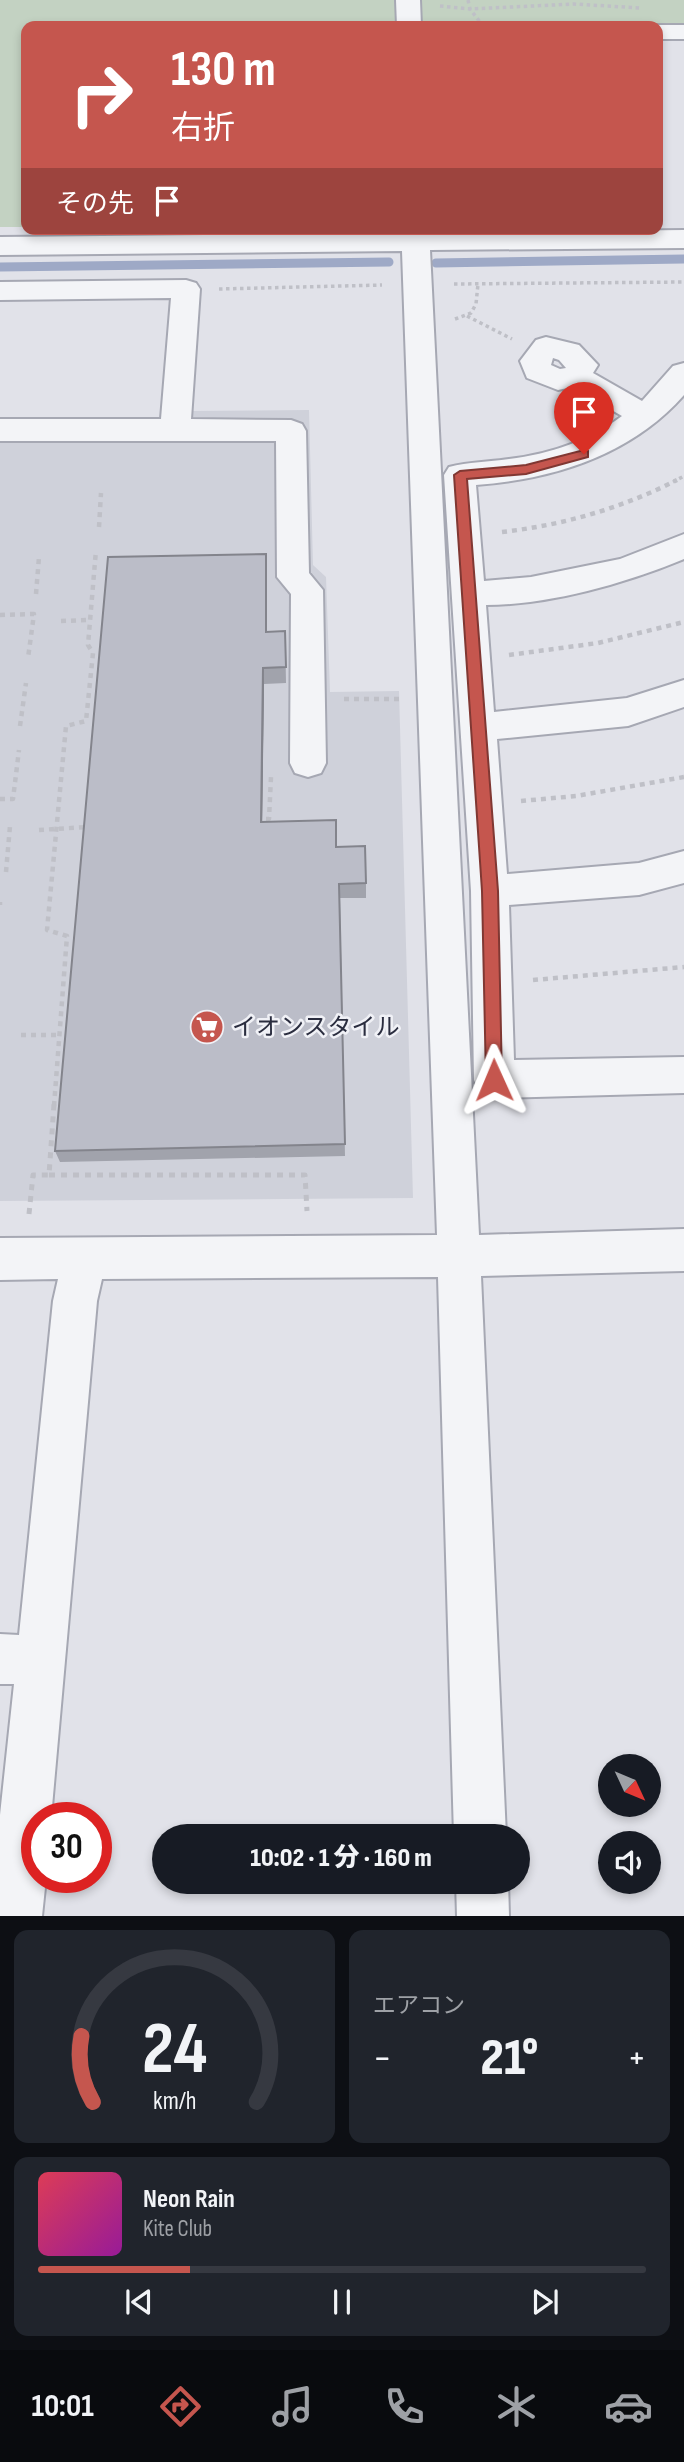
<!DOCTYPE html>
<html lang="ja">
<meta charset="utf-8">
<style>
:root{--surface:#171b24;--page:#20242c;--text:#f1f3f6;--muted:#9ea1a6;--line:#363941;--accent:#c5564e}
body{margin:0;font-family:"Sofia Sans Condensed","Noto Sans JP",sans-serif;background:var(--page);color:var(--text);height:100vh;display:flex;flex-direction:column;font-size:26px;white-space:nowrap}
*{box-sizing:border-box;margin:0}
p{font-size:23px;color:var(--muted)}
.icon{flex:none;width:38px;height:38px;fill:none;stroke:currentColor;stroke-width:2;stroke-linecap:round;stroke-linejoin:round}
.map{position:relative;height:1916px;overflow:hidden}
.sheet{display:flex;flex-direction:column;gap:14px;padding:14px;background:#0d0f14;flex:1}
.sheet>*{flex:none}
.hud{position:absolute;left:21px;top:21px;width:642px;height:214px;border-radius:14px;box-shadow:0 4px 10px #0003;background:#c5564e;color:#fff;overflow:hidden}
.needle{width:46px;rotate:134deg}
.controls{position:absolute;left:598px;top:1754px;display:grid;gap:14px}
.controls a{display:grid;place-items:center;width:63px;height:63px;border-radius:50%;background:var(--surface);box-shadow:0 4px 10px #0003;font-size:35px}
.speed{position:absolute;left:21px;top:1802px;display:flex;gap:14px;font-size:35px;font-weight:700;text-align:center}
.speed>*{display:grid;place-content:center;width:91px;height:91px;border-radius:50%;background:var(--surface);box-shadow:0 4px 10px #0003;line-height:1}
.speed .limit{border:10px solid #d22;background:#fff;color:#111}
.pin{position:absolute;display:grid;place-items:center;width:60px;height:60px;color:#fff;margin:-72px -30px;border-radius:50% 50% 50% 0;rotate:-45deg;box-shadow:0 0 7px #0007}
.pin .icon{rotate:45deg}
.me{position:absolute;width:77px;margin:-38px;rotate:359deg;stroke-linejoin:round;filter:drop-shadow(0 0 5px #0008)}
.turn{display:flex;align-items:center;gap:24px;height:147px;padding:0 35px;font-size:32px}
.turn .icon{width:91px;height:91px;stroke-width:2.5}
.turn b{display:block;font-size:49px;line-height:60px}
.then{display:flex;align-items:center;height:66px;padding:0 35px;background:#0003;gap:14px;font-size:26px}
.big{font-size:52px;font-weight:800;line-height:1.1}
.sheet .card{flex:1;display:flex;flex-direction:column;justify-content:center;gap:10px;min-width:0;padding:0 24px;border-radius:14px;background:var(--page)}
.sheet .dial{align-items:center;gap:0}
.dial svg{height:182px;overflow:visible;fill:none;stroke:var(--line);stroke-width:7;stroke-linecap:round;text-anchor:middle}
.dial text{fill:var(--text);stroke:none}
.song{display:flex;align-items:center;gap:21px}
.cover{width:84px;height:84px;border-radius:10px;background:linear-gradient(135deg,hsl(350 70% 55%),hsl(300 70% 35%))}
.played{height:7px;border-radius:4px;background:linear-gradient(90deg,var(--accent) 25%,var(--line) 25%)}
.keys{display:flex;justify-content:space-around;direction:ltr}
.heat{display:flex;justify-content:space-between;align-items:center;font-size:38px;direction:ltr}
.sheet .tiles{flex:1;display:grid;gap:14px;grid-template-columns:1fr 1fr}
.card:last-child{grid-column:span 2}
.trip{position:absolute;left:152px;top:1824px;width:378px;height:70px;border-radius:35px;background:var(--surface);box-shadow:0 4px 10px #0003;font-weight:800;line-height:70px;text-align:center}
.dock{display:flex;height:112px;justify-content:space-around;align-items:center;background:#090b0e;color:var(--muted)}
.dock .icon{width:49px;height:49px}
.dock .on{color:var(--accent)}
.dock b{font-size:32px;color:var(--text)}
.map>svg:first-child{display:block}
.built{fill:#cfd1da}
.green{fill:#c3d2c2}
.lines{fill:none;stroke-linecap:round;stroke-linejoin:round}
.stream{stroke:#9ea9c6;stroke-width:9}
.minor-casing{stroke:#a6a8b3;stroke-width:4}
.path-far2{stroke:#bfc0c7;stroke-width:3.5;stroke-dasharray:3.5 3.5;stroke-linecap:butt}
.path-far1{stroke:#bfc0c7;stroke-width:4.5;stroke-dasharray:5 5;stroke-linecap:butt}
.path{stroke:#bfc0c7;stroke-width:5;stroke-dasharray:6 6;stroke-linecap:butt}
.minor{fill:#f3f4f7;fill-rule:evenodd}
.wall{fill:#a1a3ac}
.shaded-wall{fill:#83848c}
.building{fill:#bbbdc8;stroke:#83848c;stroke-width:2}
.route{fill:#c5564e;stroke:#803833;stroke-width:2}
.labels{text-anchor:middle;stroke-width:5;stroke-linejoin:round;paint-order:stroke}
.poi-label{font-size:24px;fill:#2a2d3f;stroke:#f0f1f6;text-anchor:start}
</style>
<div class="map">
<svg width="684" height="1916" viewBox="0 0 684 1916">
<rect width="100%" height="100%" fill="#e1e2e9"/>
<path class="built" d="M 309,410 L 313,565 L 326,577 L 330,692 L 399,691 L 413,1198 L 0,1201 L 0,440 L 190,436 L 191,411 Z"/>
<path class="green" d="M 0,0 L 684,0 L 684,28 L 26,26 L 26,227 L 0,227 Z"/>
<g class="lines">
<path class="stream" d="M 436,263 L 684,259
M 0,267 L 389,262"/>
<defs>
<path id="minor" d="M 396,0 L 420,0 L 421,26 L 397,26 Z
M 658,25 L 684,25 L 684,39 L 658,39 L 658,26 L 651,26 Z
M 401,229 L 429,229 L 429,233 L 684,230 L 684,248 L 430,250 L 479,1235 L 684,1229 L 684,1271 L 481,1276 L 506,1836 L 454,1836 L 438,1277 L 102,1279 L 97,1301 L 51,1818 L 37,1818 L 37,1878 L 46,1878 L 42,1916 L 0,1916 L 0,1815 L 14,1684 L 0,1684 L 0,1634 L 19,1635 L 53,1301 L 58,1279 L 0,1280 L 0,1238 L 437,1235 L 402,251 L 0,255 L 0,237 L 401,233 Z
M 186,280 L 196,283 L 200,289 L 191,419 L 291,420 L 302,424 L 306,431 L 309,573 L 323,590 L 326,763 L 321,773 L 308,777 L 295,773 L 290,763 L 291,594 L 277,577 L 276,441 L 0,441 L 0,419 L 161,419 L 171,298 L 0,300 L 0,282 Z
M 546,337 L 579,345 L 598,365 L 593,373 L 642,401 L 673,366 L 684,363 L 684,395 C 631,455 555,479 476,485 L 484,581 L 531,577 L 620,559 L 684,534 L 684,559 C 626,583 550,605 486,605 L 494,712 L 627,698 L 684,680 L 684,707 L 628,726 L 497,739 L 507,874 L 639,863 L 684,851 L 684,883 L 639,895 L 509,905 L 514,1060 L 684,1057 L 684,1093 L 494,1098 L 480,1093 L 474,1080 L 471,891 L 444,475 L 449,467 C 468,462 489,462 509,459 C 550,454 589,441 622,416 L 572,387 L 558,390 L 527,378 L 520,361 L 536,340 ZM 553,358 L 559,360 L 566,368 L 560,369 L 551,365 Z
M 456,1881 L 508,1881 L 509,1916 L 457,1916 Z"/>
</defs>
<use href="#minor" class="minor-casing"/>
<path class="path-far2" d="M 468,0 L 470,9 L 574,4 L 641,8
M 440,6 L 470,9 L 483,26
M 454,284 L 684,282
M 219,289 L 382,285
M 467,316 L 512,339
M 455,319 L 471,313 L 476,304 L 478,284
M 673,482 L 684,476"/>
<path class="path-far1" d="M 99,527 L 101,493
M 502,532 C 564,525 622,508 677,480
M 36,594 L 39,557
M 0,615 L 34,614 L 28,658
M 61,621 L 89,620
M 509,655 L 598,643 L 684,622
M 344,699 L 399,699
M 20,726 L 26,683
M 0,799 L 13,799 L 19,750
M 521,801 L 576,796 L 684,777
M 256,819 L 269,819 L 271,777
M 39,830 L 87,827
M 6,872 L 10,826
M 0,902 L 0,905
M 533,980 L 684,967
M 21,1035 L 61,1035
M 54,1106 L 67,936 L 47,930 L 66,726 L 86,721 L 93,653 L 88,645 L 96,550"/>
<path class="path" d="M 49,1175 L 305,1175 L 307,1211
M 29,1214 L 33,1175 L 49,1175 L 54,1104"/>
<use href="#minor" class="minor"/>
</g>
<path class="wall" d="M 267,571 L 267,632 L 285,631 L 286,683 L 264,684 L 262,822 L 336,847 L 366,883 L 366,898 L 340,898 L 345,1156 L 60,1162 L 55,1151 Z"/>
<path class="shaded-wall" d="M 266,554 L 267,571 L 267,648 L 266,632 Z
M 263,668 L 264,684 L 262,837 L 261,822 Z"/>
<path class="building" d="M 266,554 L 266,632 L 285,631 L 286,667 L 263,668 L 261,822 L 336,820 L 336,847 L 365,846 L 366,883 L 339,884 L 345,1144 L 55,1151 L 108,557 Z"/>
<path class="route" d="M 584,450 L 588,451 L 588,457 L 526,474 L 467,479 L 498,891 L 502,1080 L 500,1086 L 494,1088 L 488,1086 L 486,1080 L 482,891 L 454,475 L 460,471 L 526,465 Z"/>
<defs>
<symbol id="supermarket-disc" viewBox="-11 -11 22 22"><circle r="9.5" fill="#c5564e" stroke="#f0f1f6"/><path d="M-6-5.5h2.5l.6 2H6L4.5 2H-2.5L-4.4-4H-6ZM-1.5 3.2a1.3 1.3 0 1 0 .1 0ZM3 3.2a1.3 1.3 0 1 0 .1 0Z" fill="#fff"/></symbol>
</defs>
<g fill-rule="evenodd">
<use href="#supermarket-disc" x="188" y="1008" width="38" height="38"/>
</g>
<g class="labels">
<g class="poi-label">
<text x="232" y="1035">イオンスタイル</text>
</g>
</g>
</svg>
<div class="controls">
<a><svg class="needle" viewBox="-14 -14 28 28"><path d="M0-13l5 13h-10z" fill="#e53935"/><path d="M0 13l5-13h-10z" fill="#9ea1a6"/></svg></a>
<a><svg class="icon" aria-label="sound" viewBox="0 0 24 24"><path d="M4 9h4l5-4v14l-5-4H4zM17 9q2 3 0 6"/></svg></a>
</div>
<div class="speed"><div class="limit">30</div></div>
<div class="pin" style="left:584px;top:454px;background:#d93025"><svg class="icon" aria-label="arrive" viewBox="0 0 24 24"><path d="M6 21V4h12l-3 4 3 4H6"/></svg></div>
<svg class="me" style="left:494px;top:1080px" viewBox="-20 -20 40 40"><path d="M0-17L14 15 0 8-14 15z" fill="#c5564e" stroke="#fff" stroke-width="4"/></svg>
<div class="trip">10:02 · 1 分 · 160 m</div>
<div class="hud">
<div class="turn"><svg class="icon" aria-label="right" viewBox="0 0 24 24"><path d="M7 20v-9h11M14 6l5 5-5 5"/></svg><div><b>130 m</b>右折</div></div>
<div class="then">その先<svg class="icon" aria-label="arrive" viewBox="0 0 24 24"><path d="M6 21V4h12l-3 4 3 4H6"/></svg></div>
</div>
</div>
<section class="sheet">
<div class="tiles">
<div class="card dial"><svg viewBox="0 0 100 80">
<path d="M14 69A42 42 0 1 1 86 69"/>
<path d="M14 69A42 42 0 0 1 9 40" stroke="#c5564e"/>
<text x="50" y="56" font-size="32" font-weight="700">24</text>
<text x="50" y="72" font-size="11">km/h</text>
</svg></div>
<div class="card"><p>エアコン</p>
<div class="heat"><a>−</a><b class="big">21°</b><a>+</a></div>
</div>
<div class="card">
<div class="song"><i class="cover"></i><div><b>Neon Rain</b><p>Kite Club</p></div></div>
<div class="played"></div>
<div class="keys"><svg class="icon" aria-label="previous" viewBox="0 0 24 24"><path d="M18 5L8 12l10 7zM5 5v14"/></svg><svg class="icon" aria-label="pause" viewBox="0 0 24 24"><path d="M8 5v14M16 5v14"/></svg><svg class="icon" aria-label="next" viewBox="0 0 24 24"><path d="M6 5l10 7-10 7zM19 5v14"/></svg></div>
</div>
</div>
</section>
<nav class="dock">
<b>10:01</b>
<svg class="icon on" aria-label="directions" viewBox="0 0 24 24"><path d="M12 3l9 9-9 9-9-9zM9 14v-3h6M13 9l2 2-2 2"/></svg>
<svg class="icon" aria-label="music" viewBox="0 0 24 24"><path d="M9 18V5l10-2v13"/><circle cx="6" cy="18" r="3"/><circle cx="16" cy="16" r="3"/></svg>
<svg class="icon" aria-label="phone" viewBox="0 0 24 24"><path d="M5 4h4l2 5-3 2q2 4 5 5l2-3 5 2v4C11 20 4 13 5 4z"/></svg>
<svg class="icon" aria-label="climate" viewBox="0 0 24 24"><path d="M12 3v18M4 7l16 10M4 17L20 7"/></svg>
<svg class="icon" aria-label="car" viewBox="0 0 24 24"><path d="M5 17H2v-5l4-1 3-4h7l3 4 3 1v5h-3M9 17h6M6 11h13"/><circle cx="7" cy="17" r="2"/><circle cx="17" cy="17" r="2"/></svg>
</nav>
